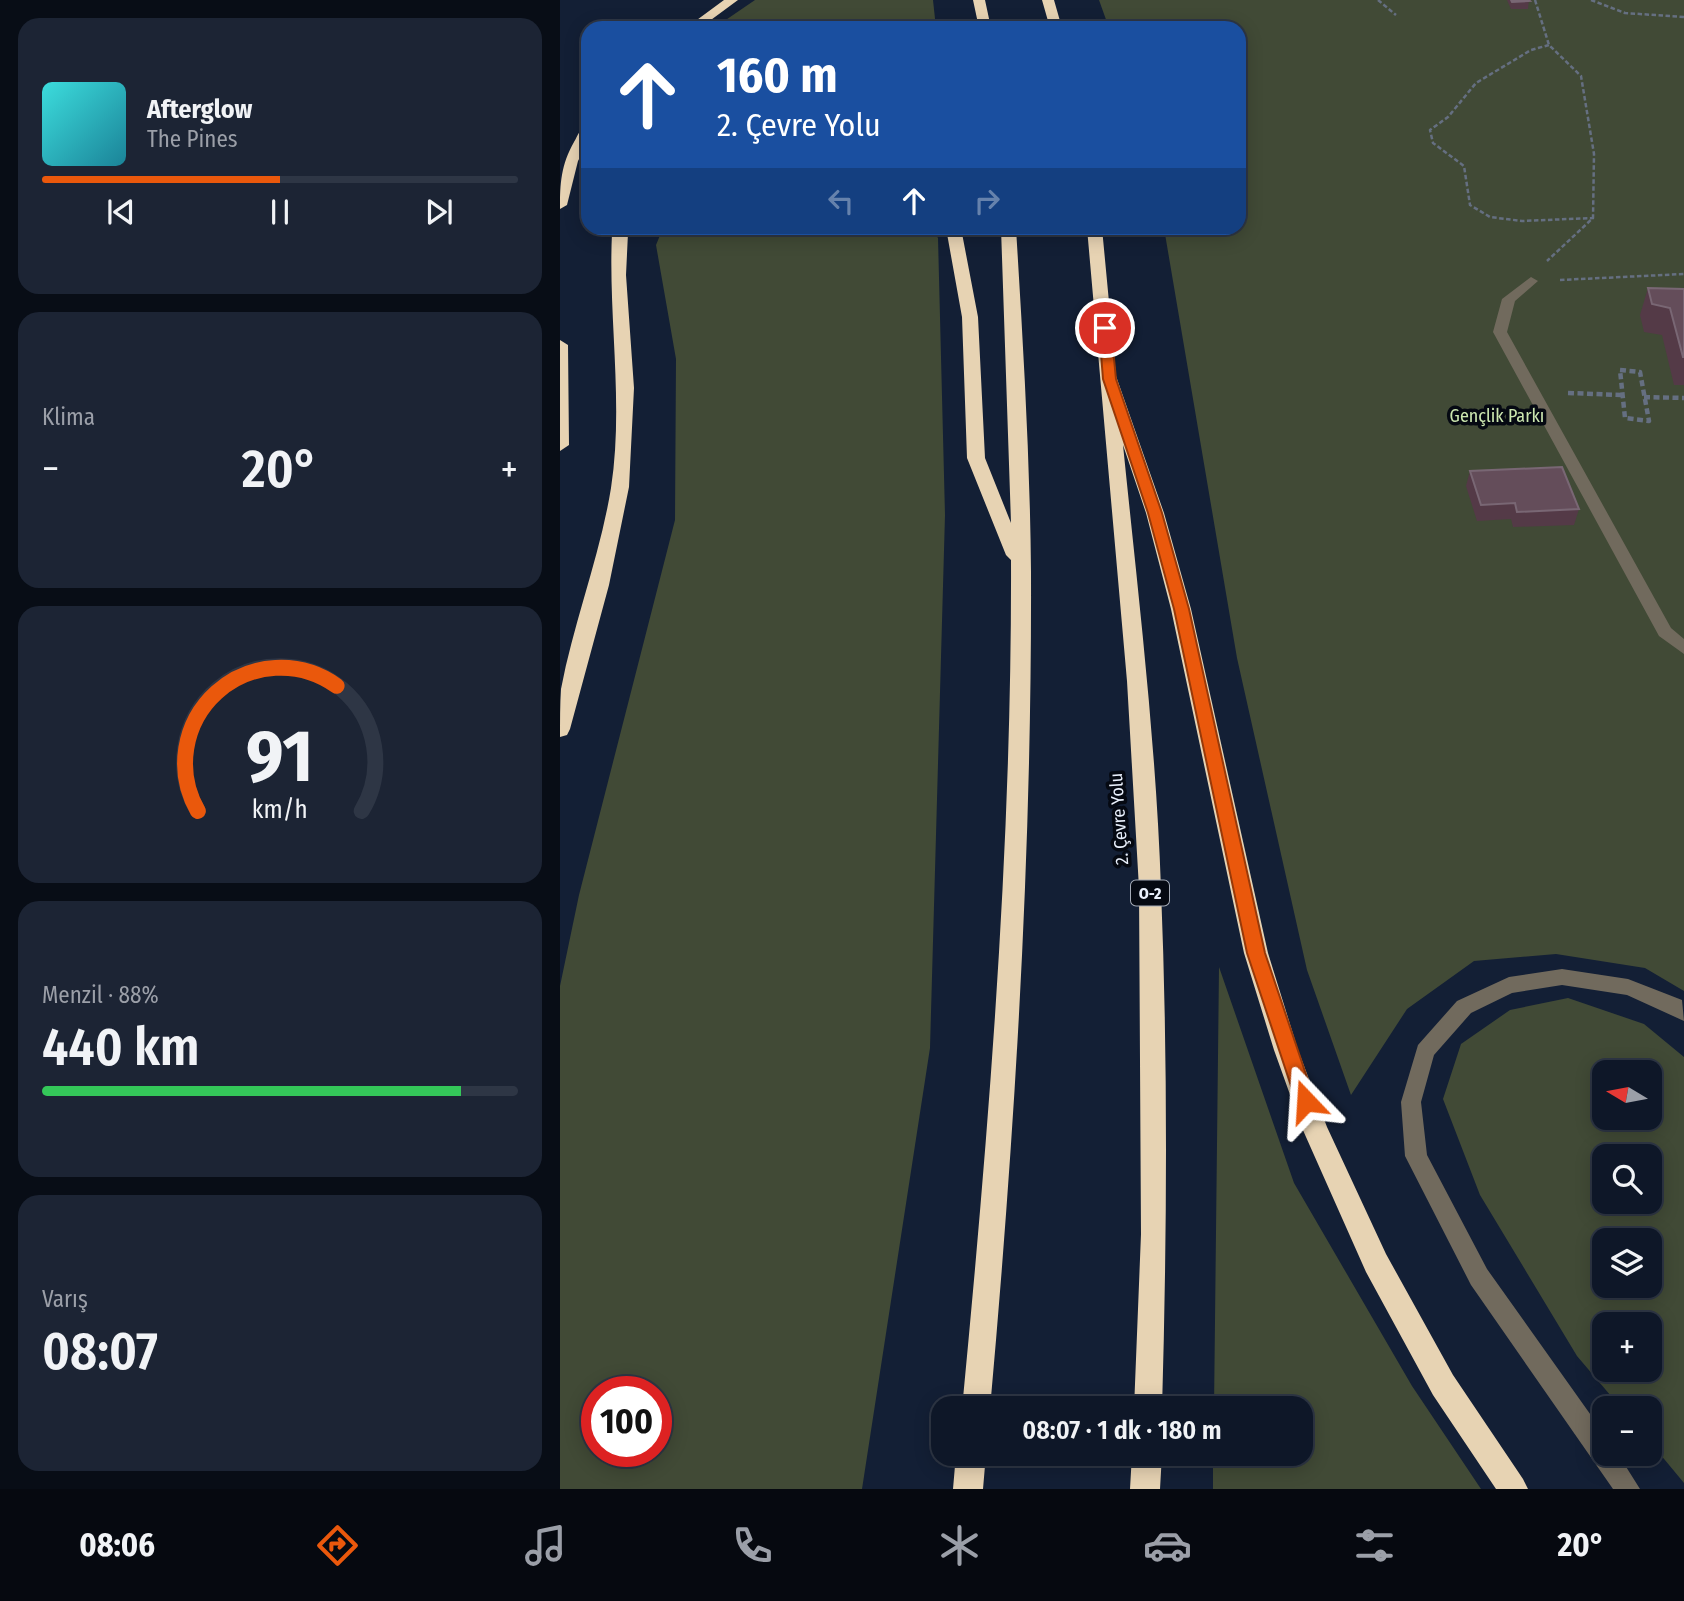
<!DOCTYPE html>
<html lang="tr">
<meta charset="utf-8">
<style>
:root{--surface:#0e1728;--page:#1c2434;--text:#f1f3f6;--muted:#9b9fa8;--line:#2e3645;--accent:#ea580c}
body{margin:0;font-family:"Fira Sans Condensed",sans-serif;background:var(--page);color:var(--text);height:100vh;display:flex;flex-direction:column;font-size:26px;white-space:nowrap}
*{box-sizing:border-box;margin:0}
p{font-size:23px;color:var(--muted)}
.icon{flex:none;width:38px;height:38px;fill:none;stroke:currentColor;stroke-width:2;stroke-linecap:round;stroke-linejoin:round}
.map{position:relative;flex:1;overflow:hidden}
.drawer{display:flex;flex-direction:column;gap:18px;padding:18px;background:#080d16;width:560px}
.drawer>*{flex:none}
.hud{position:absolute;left:21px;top:21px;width:665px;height:214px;border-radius:21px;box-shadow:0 4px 18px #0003,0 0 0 2px var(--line);background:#1a4fa0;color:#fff;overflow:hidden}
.needle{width:46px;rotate:280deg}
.controls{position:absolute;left:1032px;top:1060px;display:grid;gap:14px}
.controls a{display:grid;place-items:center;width:70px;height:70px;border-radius:14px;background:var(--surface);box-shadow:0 4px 18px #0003,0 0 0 2px var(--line);font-size:35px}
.speed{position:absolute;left:21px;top:1376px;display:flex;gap:14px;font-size:35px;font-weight:700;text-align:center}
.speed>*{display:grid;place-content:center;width:91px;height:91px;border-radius:50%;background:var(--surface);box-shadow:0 4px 18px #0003,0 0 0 2px var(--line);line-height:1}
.speed .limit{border:10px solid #d22;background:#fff;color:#111}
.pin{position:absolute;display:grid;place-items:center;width:60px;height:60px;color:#fff;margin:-30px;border:4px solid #fff;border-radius:50%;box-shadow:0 2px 7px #0007}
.me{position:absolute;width:77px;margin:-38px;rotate:340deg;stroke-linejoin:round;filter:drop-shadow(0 0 5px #0008)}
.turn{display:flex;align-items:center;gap:24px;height:147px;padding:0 21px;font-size:32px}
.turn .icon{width:91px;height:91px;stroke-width:2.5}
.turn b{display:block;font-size:49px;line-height:60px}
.lanes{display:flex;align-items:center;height:66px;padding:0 21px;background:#0003;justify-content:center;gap:35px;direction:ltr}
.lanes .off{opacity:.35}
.big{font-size:52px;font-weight:600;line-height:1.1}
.drawer .widget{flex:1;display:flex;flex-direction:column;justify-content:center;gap:10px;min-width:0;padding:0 24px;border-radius:21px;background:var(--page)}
.drawer .dial{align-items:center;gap:0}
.dial svg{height:182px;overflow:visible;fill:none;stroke:var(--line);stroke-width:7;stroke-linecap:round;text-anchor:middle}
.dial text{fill:var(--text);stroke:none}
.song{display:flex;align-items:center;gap:21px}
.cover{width:84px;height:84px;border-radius:10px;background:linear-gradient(135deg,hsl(180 70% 55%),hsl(190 70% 35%))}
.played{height:7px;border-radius:4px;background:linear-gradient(90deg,var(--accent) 50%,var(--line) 50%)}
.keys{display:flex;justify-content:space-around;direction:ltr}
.heat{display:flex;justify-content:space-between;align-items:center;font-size:38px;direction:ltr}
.charge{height:10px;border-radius:5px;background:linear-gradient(90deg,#34c759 88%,var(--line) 0)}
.trip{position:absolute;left:371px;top:1396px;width:382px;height:70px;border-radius:21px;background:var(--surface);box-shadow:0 4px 18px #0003,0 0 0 2px var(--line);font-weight:600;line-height:70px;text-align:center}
.menu{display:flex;height:112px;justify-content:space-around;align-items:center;background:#060910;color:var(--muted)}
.menu .icon{width:49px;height:49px}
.menu .active{color:var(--accent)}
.menu b{font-size:32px;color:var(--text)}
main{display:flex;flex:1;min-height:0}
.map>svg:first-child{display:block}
.green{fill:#414a36;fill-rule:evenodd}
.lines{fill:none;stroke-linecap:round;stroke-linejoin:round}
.path-far1{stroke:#656f81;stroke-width:2.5;stroke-dasharray:4.5 2.5;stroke-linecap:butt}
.path{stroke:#656f81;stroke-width:4.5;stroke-dasharray:6 3.5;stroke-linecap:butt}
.service{fill:#716a5d;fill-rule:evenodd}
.motorway{fill:#e7d3b3;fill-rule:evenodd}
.wall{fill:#543a47}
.building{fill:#644d5a;stroke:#796774;stroke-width:2}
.route{fill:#ea580c;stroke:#983908;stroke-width:2}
.labels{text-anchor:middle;stroke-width:7;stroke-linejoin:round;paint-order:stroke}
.shield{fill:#050912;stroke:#a5abb6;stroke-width:2}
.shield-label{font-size:16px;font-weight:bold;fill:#eaf1fd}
.park-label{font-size:18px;fill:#cce7b0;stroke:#050912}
.street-label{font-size:18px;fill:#eaf1fd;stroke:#050912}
</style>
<main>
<section class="drawer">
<div class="widget">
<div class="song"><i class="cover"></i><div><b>Afterglow</b><p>The Pines</p></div></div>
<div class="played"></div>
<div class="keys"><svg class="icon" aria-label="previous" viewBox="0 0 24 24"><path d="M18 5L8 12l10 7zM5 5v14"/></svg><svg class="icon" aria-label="pause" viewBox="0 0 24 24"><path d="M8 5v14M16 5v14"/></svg><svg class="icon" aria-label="next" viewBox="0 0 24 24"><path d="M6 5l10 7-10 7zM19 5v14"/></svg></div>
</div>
<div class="widget"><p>Klima</p>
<div class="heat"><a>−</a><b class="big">20°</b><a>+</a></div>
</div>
<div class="widget dial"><svg viewBox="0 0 100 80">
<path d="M14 69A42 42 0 1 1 86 69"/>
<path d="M14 69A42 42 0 0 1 75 14" stroke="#ea580c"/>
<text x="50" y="56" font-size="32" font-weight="700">91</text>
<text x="50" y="72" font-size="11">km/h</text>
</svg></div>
<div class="widget"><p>Menzil · 88%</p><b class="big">440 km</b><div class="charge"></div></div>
<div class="widget"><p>Varış</p><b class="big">08:07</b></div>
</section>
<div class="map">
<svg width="1124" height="1489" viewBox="0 0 1124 1489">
<rect width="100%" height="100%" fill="#131f35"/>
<path class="green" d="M 195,0 L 373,0 L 376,28 L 154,28 Z
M 539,0 L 1124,0 L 1124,991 L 1085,968 L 996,954 L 914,961 L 847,1009 L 791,1095 L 747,970 L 677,658 L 604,228 L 679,228 L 679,28 L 549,28 Z
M 103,228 L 371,228 L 378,238 L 385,515 L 370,1048 L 302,1489 L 0,1489 L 0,986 L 19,895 L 115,520 L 116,359 L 96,245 ZM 37,1391 L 96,1391 L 96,1451 L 37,1451 Z
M 659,967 L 734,1183 L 852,1386 L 921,1489 L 653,1489 L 653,1454 L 740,1454 L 740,1409 L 654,1409 Z
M 1008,998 L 1084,1024 L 1124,1057 L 1124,1483 L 1090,1442 L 1090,1409 L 1062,1409 L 1017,1356 L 920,1195 L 883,1099 L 901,1044 L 950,1010 ZM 1045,1073 L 1090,1073 L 1090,1118 L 1045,1118 ZM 1045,1157 L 1090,1157 L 1090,1202 L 1045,1202 ZM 1045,1241 L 1090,1241 L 1090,1286 L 1045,1286 ZM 1045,1325 L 1090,1325 L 1090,1370 L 1045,1370 Z"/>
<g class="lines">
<path class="path-far1" d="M 818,0 L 836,15
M 975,0 L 989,45 L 1021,76 L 1034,154 L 1033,218 L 987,261
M 1031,0 L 1065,13 L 1124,17
M 989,45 L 971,50 L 916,83 L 888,117 L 870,130 L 873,143 L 904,166 L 910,205 L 930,217 L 962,221 L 1033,218
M 1000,280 L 1124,274"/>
<path class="path" d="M 1060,370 L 1080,372 L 1089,421 L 1065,418 Z
M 1008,393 L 1061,395
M 1084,397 L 1124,398"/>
<path class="service" d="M 971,277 L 978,281 L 955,301 L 947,332 L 1111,628 L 1124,639 L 1124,654 L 1099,636 L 933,332 L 942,299 Z
M 1002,969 L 1068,979 L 1122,1000 L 1124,1021 L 1067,995 L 1002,985 L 952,993 L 911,1013 L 874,1055 L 861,1102 L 867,1155 L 927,1269 L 1045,1435 L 1045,1454 L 1058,1454 L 1080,1489 L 1053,1489 L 911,1285 L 845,1156 L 841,1102 L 858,1045 L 897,1001 L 949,977 Z"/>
<path class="motorway" d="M 164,0 L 178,0 L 140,28 L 126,28 Z
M 413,0 L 425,0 L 431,28 L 419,28 Z
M 482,0 L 494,0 L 502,28 L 490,28 Z
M 28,125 L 28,142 L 18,161 L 7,205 L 0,209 C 0,183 1,165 14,142 C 18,135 20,128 28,125 Z
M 56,228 L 71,228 L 68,233 L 66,275 L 74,388 L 69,487 L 49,585 L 10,729 L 7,735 L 0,737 C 0,722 0,704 1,689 C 14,621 40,556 51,488 C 64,403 48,318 52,233 Z
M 386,228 L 401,228 L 418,317 L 425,458 L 451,523 L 441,228 L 456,228 C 463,343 470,457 471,572 C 472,852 455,1130 430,1409 L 402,1409 C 429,1127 452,844 451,560 L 446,555 L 407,458 L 402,317 Z
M 527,228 L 542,228 L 556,376 L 604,513 L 631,609 L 708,953 L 738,1050 L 767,1127 L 826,1254 L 893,1375 L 963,1479 L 968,1489 L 936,1489 L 873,1395 L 806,1272 L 742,1128 L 714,1050 L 684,953 L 611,609 L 586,513 L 563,445 C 578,593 596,741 601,889 C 608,1062 607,1236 602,1409 L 574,1409 L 581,1234 L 579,888 L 567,681 Z
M 0,340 L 8,345 L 9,445 L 0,451 Z
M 396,1454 L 426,1454 L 423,1489 L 393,1489 Z
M 572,1454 L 602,1454 L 600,1489 L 570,1489 Z"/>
</g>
<path class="wall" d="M 947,0 L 969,0 L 968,9 L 951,9 Z
M 1088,288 L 1124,289 L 1124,385 L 1114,385 L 1102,335 L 1084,332 L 1080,315 Z
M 910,471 L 1019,509 L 1014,525 L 953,527 L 951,519 L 917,521 L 906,486 Z"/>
<path class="building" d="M 951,0 L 969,0 L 970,1 L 952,2 Z
M 1088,288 L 1124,289 L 1124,357 L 1123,357 L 1110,308 L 1092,304 Z
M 1002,467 L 1019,509 L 957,512 L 955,503 L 921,505 L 910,471 Z"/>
<path class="route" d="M 545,324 L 551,328 L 556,379 L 602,513 L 629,609 L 705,953 L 755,1101 L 752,1108 L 746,1110 L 739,1108 L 736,1101 L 687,953 L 614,609 L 588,513 L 543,379 L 539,328 Z"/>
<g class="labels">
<rect class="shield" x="571" y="880.5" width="38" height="25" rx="5"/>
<g class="shield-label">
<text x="590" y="899">O-2</text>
</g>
<g class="park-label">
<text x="937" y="422">Gençlik Parkı</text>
</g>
<g class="street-label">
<text transform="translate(559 819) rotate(-94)" y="6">2. Çevre Yolu</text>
</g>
</g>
</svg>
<div class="controls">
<a><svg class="needle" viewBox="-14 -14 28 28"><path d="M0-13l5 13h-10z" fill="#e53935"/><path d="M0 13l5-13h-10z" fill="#9b9fa8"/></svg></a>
<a><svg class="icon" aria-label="search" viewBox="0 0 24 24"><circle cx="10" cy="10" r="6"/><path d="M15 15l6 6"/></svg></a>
<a><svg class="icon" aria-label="layers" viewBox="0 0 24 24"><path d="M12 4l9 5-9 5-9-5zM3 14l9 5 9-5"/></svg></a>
<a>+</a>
<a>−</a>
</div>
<div class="speed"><div class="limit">100</div></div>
<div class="pin" style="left:545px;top:328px;background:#d93025"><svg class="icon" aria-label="arrive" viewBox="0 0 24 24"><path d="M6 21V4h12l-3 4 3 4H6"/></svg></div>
<svg class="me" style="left:746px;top:1101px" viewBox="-20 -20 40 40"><path d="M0-17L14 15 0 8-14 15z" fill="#ea580c" stroke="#fff" stroke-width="4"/></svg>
<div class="trip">08:07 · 1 dk · 180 m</div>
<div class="hud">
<div class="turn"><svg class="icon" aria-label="ahead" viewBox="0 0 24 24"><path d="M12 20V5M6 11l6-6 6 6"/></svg><div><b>160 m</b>2. Çevre Yolu</div></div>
<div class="lanes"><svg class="icon off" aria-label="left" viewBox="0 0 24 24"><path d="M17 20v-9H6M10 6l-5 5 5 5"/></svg><svg class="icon" aria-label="ahead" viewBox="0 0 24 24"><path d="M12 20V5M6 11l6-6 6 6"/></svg><svg class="icon off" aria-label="right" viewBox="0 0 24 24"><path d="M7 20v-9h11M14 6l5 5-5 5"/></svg></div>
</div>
</div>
</main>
<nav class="menu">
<b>08:06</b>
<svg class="icon active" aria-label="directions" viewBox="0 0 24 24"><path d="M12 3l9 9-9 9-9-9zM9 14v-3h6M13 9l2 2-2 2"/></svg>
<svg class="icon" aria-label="music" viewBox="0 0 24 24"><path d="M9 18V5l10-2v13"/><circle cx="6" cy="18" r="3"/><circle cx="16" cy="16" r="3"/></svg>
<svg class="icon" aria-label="phone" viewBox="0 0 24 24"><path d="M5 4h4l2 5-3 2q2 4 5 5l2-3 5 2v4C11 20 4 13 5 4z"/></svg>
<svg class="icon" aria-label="climate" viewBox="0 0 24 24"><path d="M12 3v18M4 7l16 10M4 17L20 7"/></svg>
<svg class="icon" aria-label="car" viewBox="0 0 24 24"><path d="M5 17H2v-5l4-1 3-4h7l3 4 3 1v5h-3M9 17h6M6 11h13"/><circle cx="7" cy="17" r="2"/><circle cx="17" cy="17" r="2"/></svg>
<svg class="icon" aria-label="filters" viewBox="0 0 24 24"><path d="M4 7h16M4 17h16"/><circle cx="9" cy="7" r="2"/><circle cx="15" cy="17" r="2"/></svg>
<b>20°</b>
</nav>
